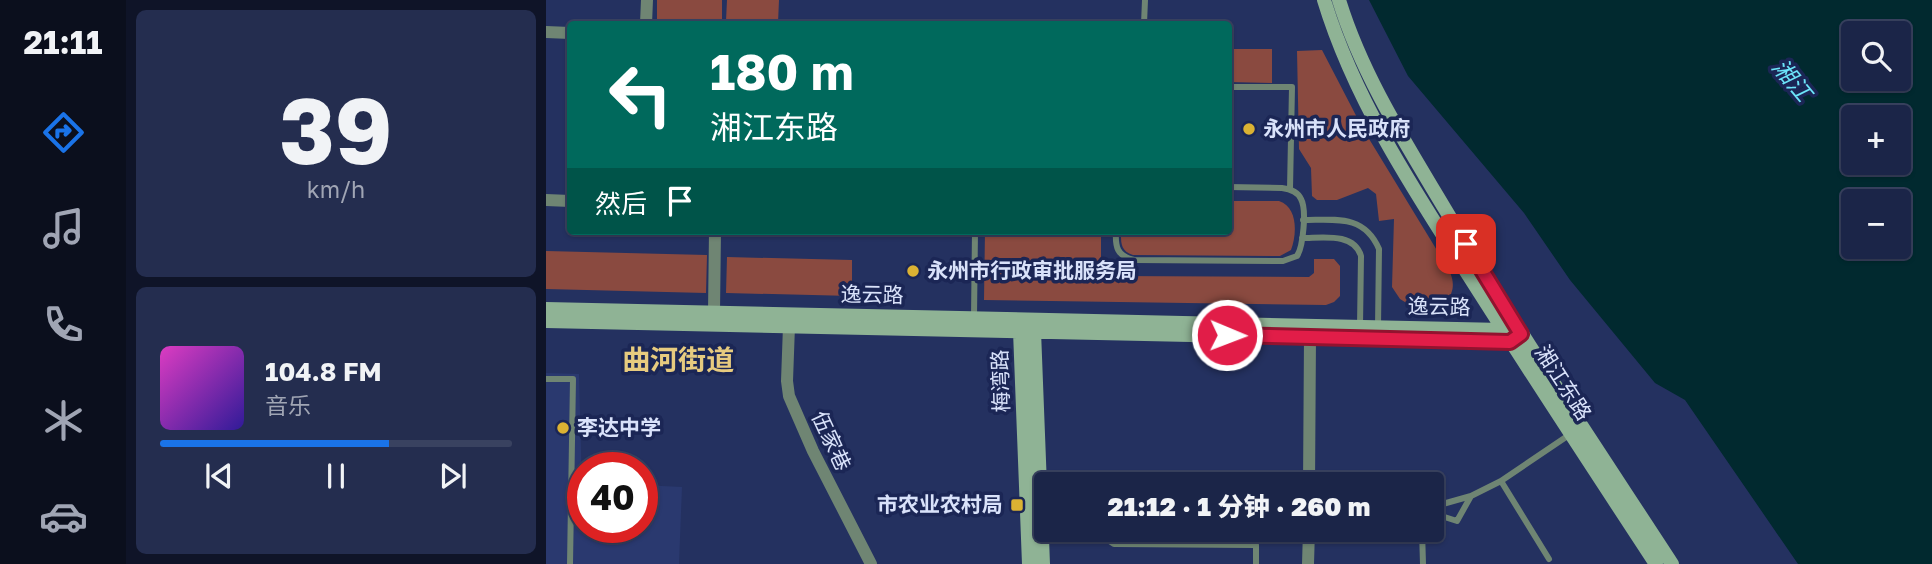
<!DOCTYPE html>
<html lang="zh">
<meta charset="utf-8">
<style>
:root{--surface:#1b2548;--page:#242d4f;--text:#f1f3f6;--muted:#a0a5b4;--line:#394260;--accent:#1a73e8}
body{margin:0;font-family:"Golos Text","Noto Sans SC",sans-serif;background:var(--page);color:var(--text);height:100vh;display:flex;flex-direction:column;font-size:26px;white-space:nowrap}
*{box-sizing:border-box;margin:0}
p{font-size:23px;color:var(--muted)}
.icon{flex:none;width:38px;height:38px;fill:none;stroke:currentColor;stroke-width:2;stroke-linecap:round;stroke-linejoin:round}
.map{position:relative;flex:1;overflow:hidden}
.details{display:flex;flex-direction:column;gap:10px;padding:10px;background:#0f1428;width:420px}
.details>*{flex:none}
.banner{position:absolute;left:21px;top:21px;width:665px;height:214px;border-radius:7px;box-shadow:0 2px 5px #0004,0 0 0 2px var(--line);background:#00695c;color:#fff;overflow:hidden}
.controls{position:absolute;left:1295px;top:21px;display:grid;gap:14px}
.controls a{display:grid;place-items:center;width:70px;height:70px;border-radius:7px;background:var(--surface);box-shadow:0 2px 5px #0004,0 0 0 2px var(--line);font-size:35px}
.speed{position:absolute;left:21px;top:452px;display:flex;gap:14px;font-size:35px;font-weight:700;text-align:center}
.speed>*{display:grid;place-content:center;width:91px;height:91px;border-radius:50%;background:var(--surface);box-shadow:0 2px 5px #0004,0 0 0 2px var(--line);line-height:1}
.speed .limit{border:10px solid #d22;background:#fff;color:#111}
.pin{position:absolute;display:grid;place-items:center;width:60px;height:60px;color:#fff;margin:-30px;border-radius:14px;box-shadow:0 4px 10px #0006}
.me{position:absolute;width:77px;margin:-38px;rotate:91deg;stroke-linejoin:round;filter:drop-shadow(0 0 5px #0008)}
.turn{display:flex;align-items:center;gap:24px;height:147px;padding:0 28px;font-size:32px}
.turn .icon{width:91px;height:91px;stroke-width:2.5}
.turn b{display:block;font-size:49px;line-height:60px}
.then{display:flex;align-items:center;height:66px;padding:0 28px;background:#0003;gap:14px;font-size:26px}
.details .tile{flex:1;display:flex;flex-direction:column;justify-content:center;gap:10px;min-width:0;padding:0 24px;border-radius:10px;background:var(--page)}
.details .dial{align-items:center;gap:0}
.dial b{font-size:91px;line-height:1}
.song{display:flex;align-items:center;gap:21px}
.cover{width:84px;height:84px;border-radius:10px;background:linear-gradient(135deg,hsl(310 70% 55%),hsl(250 70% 35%))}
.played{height:7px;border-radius:4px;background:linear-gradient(90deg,var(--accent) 65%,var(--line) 65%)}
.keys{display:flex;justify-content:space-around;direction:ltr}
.trip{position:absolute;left:488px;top:472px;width:410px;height:70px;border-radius:7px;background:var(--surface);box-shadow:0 2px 5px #0004,0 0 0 2px var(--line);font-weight:800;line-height:70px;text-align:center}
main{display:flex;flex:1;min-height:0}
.tab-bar{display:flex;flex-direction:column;width:126px;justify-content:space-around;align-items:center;background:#0b0f1d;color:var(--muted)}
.tab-bar .icon{width:49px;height:49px}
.tab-bar .current{color:var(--accent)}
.tab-bar b{font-size:32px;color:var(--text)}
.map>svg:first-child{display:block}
.built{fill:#2a396f}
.green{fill:#8a4a40}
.water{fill:#01292f;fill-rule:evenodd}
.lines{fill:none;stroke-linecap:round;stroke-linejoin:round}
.lane{stroke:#6f8573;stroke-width:6}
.street{stroke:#6f8573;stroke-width:12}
.secondary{stroke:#8fb395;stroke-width:14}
.route-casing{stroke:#92132f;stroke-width:18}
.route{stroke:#e11d48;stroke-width:12}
.poi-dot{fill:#dbb233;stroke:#1b2655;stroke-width:2.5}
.labels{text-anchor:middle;stroke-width:7;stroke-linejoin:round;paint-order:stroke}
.poi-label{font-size:21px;font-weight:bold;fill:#d9e2fa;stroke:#1b2655;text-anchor:start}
.street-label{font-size:21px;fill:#d9e2fa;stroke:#1b2655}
.water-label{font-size:23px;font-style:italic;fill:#6ce5f9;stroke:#1b2655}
.district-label{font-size:28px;font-weight:bold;fill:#e7cb7f;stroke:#1b2655}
</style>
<main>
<nav class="tab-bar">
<b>21:11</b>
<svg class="icon current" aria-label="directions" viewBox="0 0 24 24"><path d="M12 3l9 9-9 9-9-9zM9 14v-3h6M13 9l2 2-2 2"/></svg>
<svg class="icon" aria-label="music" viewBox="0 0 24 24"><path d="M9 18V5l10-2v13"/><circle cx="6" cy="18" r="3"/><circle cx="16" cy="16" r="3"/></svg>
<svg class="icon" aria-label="phone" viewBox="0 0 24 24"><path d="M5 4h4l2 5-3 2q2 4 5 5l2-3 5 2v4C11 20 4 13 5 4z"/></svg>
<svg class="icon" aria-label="climate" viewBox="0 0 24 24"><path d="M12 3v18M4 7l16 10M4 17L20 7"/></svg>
<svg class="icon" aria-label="car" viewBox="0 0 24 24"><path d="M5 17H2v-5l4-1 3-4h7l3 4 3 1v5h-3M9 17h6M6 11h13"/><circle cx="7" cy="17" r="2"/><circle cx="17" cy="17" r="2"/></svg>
</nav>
<section class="details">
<div class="tile dial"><b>39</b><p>km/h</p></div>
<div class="tile">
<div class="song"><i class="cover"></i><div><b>104.8 FM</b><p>音乐</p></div></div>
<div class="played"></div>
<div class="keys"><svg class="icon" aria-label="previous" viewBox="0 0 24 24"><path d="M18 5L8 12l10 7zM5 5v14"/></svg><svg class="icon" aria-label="pause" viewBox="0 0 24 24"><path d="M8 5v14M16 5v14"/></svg><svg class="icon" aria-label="next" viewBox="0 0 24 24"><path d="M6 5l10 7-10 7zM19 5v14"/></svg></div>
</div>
</section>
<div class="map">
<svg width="1386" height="564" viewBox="0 0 1386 564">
<rect width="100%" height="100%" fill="#243160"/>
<path class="built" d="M 0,373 L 33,374 L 37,527 L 96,527 L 96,485 L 136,487 L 133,564 L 0,564 Z"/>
<path class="green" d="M 111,0 L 176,0 L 176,22 L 111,21 Z
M 181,0 L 233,0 L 232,23 L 180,21 Z
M 683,49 L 726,49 L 726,83 L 683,82 Z
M 776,50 L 817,129 L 903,270 C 909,283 908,291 900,303 L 884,307 L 867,307 L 854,299 L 846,287 L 848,219 L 833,221 L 830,194 L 822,188 L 791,200 L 771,200 L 766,196 L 765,168 L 753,149 L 751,51 Z
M 683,201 L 733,201 C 752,207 751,234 745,250 L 734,256 L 587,255 C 574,251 575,242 575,231 L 682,231 Z
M 439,231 L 555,231 L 555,268 L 557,273 L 563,276 L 763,277 L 768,273 L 768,259 L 788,259 L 794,266 L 794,296 L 788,302 L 780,305 L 438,300 Z
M 0,251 L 161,255 L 160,293 L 0,289 Z
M 181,257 L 306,260 L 306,296 L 180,293 Z"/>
<path class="water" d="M 823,0 L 1386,0 L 1386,564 L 1252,564 L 1139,400 L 1109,383 L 1024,280 L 978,213 L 862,76 ZM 1307,33 L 1353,33 L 1353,79 L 1307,79 ZM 1307,117 L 1353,117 L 1353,163 L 1307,163 ZM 1307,201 L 1353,201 L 1353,247 L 1307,247 Z"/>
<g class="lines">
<path class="lane" d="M 598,24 L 599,0
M 682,87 L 746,87 L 744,189
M 757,220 C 789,220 818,214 833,249 L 832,327
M 570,231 C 569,247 571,256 588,260 L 737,261 L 751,256 C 757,247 761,210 755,199 C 752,192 744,189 736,188 L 682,187
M 756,238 C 776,238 808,232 815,256 L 814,326
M 428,317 L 429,231
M 0,379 L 27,379 L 24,564
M 494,484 L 508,485
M 886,507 L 925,496
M 886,513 L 911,521 L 925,496 L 955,481
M 560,530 L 562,540 L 568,544 L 710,545 L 710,564
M 876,530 L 877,564
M 681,544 L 681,530
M 1003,559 L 955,481 L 1023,435"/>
<path class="street" d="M 100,24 L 101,0
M 0,32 L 24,33
M 0,200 L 24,201
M 168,312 L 169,231
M 243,326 L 241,381 L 243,396 L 267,451 L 325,564
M 763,485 L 764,337
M 762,564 L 763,530"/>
<path class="secondary" d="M 778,0 C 808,99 867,189 923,276 C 984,372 1047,468 1110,564
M 793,0 C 816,75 859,142 899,209 C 971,330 1049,446 1126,564
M 0,309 L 957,330 L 975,334
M 0,321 L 964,342 L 975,334
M 483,324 L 488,331 L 497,564
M 477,325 L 474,331 L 483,564"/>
</g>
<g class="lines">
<defs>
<path id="route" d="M 681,335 L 964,342 L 975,334 L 920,244"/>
</defs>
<use href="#route" class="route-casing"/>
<use href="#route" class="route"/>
</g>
<g class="poi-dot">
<circle cx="703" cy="129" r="7"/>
<circle cx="367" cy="271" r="7"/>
<circle cx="17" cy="428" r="7"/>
<rect x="464" y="498" width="14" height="14" rx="3.5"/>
</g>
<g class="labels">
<g class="poi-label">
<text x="717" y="136">永州市人民政府</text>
<text x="381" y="278">永州市行政审批服务局</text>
<text x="31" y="435">李达中学</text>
<text x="457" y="512" text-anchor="end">市农业农村局</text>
</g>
<g class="street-label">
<text transform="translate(326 295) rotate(1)" y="7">逸云路</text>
<text transform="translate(893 307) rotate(1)" y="7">逸云路</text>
<text transform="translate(455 381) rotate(-92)" y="7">梅湾路</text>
<text transform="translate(1017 383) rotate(57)" y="7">湘江东路</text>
<text transform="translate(285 441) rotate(65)" y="7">伍家巷</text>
</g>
<g class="water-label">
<text transform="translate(1246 80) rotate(50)" y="8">湘江</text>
</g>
<g class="district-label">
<text x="132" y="370">曲河街道</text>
</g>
</g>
</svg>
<div class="controls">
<a><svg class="icon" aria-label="search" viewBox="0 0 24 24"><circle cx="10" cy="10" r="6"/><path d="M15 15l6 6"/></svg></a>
<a>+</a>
<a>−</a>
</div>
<div class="speed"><div class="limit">40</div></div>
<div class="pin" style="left:920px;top:244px;background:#d93025"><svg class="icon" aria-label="arrive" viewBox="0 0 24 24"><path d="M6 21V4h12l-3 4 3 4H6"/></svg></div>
<svg class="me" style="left:681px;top:335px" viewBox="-20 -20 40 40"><circle r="17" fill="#e11d48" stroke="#fff" stroke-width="3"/><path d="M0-11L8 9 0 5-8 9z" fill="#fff"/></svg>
<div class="trip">21:12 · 1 分钟 · 260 m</div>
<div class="banner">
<div class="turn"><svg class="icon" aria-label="left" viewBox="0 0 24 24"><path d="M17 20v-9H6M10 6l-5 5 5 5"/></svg><div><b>180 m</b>湘江东路</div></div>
<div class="then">然后<svg class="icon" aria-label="arrive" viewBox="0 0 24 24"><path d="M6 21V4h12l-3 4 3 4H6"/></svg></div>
</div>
</div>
</main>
